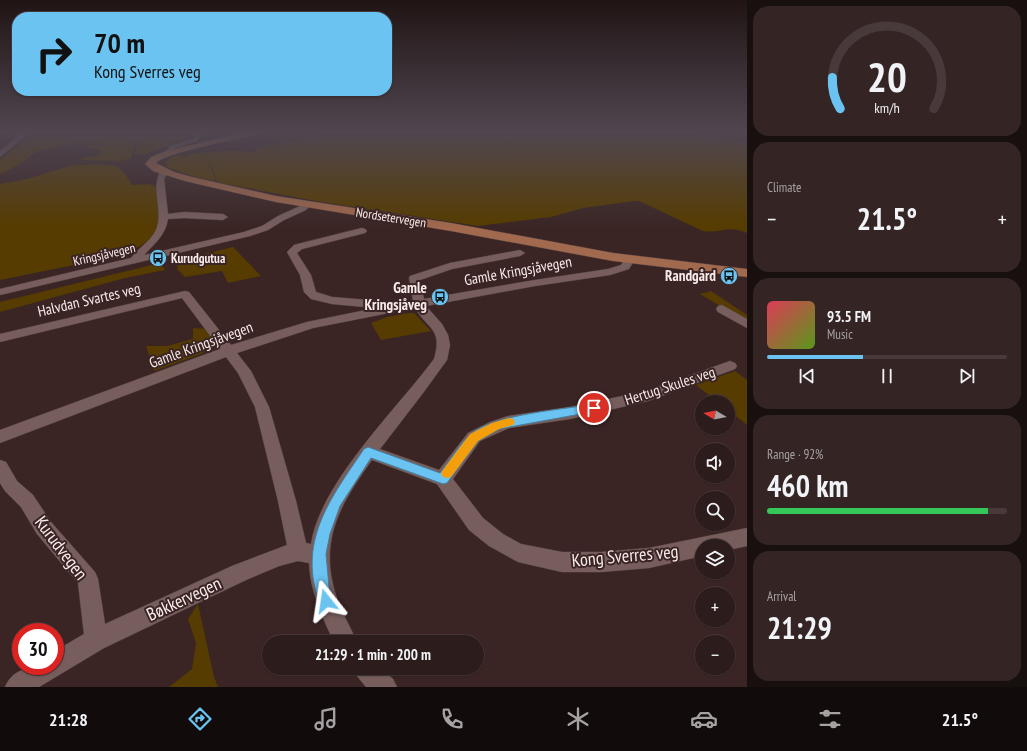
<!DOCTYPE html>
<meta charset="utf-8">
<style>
:root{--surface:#2c1c1b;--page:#342524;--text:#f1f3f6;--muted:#a6a1a3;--line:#483a3a;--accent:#6ac3f1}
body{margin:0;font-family:"PT Sans Narrow",sans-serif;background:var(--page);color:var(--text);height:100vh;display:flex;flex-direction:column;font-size:15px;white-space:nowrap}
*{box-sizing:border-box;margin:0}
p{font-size:13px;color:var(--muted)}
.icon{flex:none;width:22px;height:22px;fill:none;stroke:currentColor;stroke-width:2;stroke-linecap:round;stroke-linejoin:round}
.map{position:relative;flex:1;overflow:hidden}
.side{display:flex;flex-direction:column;gap:6px;padding:6px;background:#180f0f;width:280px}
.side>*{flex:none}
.guide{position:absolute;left:12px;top:12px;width:380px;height:84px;border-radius:16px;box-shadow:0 1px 3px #0004,0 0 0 1px var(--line);background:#6ac3f1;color:#111;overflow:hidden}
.needle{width:26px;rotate:280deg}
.tools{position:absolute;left:695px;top:395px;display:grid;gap:8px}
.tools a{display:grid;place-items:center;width:40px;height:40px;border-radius:50%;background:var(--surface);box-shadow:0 1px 3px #0004,0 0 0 1px var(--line);font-size:20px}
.speed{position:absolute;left:12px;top:623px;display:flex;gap:8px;font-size:20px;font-weight:700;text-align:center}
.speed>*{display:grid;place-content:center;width:52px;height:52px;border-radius:50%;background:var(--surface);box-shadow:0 1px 3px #0004,0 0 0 1px var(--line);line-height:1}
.speed .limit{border:6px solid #d22;background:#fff;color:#111}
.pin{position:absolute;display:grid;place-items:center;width:34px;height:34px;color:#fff;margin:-17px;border:2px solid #fff;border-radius:50%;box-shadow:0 1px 4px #0007}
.me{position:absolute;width:44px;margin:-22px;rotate:345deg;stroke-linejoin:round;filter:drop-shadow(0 0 3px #0008)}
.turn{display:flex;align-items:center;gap:14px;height:84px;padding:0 16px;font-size:18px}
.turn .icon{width:52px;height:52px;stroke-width:2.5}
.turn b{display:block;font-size:28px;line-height:34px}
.big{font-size:30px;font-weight:800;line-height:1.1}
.side .widget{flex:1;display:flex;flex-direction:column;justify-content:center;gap:6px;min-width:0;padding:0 14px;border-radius:16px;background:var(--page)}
.side .dial{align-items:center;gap:0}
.dial svg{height:104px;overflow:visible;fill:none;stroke:var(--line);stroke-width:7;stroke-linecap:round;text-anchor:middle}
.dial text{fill:var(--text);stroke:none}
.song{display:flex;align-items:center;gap:12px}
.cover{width:48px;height:48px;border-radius:6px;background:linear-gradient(135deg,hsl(350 70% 55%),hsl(90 70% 35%))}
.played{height:4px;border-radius:2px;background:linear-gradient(90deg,var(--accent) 40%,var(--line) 40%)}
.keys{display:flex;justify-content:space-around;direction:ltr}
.heat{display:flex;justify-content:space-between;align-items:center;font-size:22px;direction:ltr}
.charge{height:6px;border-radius:3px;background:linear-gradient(90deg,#34c759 92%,var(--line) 0)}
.trip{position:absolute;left:262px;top:635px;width:222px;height:40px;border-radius:20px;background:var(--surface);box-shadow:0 1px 3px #0004,0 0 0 1px var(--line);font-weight:800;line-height:40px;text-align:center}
.dock{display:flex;height:64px;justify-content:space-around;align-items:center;background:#120b0b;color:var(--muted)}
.dock .icon{width:28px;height:28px}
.dock .active{color:var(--accent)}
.dock b{font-size:18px;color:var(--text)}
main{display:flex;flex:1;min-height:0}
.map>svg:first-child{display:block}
.green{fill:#563c00}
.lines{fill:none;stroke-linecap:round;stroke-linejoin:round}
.stream{stroke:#6a466a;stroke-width:2}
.minor-casing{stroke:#554342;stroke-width:1}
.major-casing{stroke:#554342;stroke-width:1}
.minor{fill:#775e5d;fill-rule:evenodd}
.major{fill:#a1694d;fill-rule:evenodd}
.route{fill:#6ac3f1;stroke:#457f9d}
.slow{fill:#f59e0b}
.labels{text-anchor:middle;stroke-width:4;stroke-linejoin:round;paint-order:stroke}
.far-street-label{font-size:13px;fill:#f9ebea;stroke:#3a2524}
.far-poi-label{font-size:13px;font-weight:bold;fill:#f9ebea;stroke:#3a2524;text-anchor:start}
.street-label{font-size:15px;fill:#f9ebea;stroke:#3a2524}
.poi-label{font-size:15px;font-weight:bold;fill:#f9ebea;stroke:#3a2524;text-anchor:end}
.near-street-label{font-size:18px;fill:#f9ebea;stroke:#3a2524}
</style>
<main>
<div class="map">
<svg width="747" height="687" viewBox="0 0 747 687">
<rect width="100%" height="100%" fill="#3a2524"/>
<path class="green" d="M 31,132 L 193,132 L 187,134 L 184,140 L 180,141 L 143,155 L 135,154 L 138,140 L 135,139 L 131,158 L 121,159 L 130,159 L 121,161 L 79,160 L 84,157 L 97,156 L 102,151 L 81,145 L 103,145 L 103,144 L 77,143 L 40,151 L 34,153 L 20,164 L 0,174 L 0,160 L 16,147 L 35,136 L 27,135 Z
M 326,132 L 689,132 L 747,144 L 747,233 C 726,224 721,234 703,231 L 639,201 L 634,201 L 583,208 L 551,217 L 478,226 L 310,200 L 222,183 L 217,181 L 212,168 L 208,162 L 216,180 C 203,182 181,171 168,168 L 166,162 C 173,153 180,155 188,158 L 185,156 C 197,151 241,150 255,152 L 255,150 L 259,147 L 322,136 L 326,134 Z
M 94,164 L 117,166 L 125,174 L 132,185 L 149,184 L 156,187 C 164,227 158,242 118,256 L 0,280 L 0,184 L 27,179 L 70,166 Z
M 233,247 L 261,276 L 228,283 L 222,271 L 185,277 L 177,269 L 178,263 L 184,259 Z
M 160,263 L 165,270 L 125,278 L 0,312 L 0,302 Z
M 711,291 L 747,315 L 747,322 L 700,294 Z
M 409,313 L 414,313 L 431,331 L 381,340 L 371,323 L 387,317 Z
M 193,328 L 207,329 L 218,343 L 201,354 L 154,371 L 146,346 L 167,346 L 193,339 Z
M 735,371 L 747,380 L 747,425 L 728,410 L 728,402 L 718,402 L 696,385 Z
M 198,604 L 214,677 L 218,687 L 169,687 L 192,669 L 196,643 L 188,619 Z"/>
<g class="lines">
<path class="stream" d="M 0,134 L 6,132"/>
<defs>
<path id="minor" d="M 23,132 L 30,132 L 0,157 L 0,151 Z
M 199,132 L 205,132 L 197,141 L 175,148 L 171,154 L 169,155 L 165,153 L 170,146 L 193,139 Z
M 161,170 L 164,170 L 168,172 L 164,179 L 168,214 L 184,212 L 223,214 L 228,217 L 223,220 L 184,218 L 168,219 C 165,236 155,243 144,255 L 244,232 L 262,226 L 278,216 L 300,206 L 304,202 L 310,202 L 311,204 L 306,210 L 284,220 L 268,230 L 250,236 L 0,295 L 0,289 L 131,258 C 139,247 153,240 157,227 C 163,207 150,188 161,170 Z
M 362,228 L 365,229 L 367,231 L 365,233 L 302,249 L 297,253 L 311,275 L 316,292 L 332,297 L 381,301 L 391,305 L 413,301 L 409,278 L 410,276 L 450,263 L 520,250 L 525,253 L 520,256 L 452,269 L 420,280 L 424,299 L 535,280 L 608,269 L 621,265 L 626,257 L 634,257 L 635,259 L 629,269 L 610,275 L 535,286 L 426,306 L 442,324 L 448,335 L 450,345 L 447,360 L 423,393 L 380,449 L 439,470 L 468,433 L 490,422 L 508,416 L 570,407 L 646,391 L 730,361 L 735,363 L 737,366 L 735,369 L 648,401 L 570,419 L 509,428 L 480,441 L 453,479 L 483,518 L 503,534 L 521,544 L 562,552 L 601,552 L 649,548 L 747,528 L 747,546 L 728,550 L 728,546 L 702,546 L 702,556 L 649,568 L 601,572 L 562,572 L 518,562 L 489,546 L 469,530 L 437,484 L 372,460 C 339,506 317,543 338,601 C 343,615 351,628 357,642 L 334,642 C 322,617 310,591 309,563 L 298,561 L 279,566 L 246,580 L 104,648 L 39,687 L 5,687 C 14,666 35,666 55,666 L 55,651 L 84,634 L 78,583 L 37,534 L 21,507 L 5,491 L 0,483 L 0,460 L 6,462 L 17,481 L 33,495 L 51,522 L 95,572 L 98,579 L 105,624 L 232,566 L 287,545 L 278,501 L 255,407 L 238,373 L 226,357 L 0,443 L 0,430 L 220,349 L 182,298 L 0,342 L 0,334 L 185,291 L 189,292 L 231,345 L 307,322 L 376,308 L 332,304 L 311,299 L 304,292 L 300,275 L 287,252 L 294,245 ZM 415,308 C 428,330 443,328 434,359 C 397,409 320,483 311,544 L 306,543 L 296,501 L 269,407 L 251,371 L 237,353 L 313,328 Z
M 722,305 L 747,319 L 747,328 L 718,312 L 716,309 L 718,306 Z
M 353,668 L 380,668 L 393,679 L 397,687 L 366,687 L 357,676 Z"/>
<path id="major" d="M 246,132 L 260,132 L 259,134 C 241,138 164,153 156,163 L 174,172 L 192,177 L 276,196 L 451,223 L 613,253 L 747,269 L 747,277 L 613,261 L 451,231 L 276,202 L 185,181 L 153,171 L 145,164 L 151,157 L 166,151 Z"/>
</defs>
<use href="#minor" class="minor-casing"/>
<use href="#major" class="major-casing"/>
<use href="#minor" class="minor"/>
<use href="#major" class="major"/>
</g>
<linearGradient id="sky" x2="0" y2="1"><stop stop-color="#201414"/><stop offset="0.58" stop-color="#4f4650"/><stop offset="1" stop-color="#4f4650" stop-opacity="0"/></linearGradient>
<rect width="747" height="228" fill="url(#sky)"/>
<path class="route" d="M 594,404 L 597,406 L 599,408 L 597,411 L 499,429 L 478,441 L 447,483 L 443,484 L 371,458 L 340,506 L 330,534 L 326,554 L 329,587 L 334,601 L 332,606 L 326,608 L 321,606 C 295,543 331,498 364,449 L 368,447 L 440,473 C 448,464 462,441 471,434 C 495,414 561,410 594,404 Z"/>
<path class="slow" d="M 509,418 L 513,419 L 515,422 L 513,425 L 499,429 L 478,441 L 451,477 L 447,478 L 443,477 L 441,473 L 443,470 L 470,434 L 492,423 Z"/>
<defs>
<symbol id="bus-disc" viewBox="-11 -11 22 22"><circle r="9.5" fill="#6ac3f1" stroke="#3a2524"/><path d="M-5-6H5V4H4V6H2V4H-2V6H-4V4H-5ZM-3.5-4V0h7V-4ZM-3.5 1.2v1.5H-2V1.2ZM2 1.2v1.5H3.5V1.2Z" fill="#111"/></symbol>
</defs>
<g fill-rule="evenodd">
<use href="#bus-disc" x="148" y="248" width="20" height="20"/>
<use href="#bus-disc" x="719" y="266" width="20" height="20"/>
<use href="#bus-disc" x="430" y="287" width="20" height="20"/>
</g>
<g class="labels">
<g class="far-street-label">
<text transform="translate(391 217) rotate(9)" y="5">Nordsetervegen</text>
<text transform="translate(104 254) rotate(-13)" y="5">Kringsjåvegen</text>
</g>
<g class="far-poi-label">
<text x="171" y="263">Kurudgutua</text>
</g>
<g class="street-label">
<text transform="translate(518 271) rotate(-10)" y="5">Gamle Kringsjåvegen</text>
<text transform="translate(89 300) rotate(-13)" y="5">Halvdan Svartes veg</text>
<text transform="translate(201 345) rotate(-20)" y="5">Gamle Kringsjåvegen</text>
<text transform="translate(670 386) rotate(-18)" y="5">Hertug Skules veg</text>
</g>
<g class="poi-label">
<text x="716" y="281">Randgård</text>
<text x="427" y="293">Gamle<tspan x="427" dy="17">Kringsjåveg</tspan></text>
</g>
<g class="near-street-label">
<text transform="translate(61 548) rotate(53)" y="6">Kurudvegen</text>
<text transform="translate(625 556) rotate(-5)" y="6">Kong Sverres veg</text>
<text transform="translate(184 599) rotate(-25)" y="6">Bøkkervegen</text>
</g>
</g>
</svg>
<div class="tools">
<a><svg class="needle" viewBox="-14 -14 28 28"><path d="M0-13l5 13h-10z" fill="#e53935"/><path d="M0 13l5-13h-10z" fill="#a6a1a3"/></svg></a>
<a><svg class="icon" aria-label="sound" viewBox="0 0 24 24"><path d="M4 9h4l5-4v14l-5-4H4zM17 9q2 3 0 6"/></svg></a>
<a><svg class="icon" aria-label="search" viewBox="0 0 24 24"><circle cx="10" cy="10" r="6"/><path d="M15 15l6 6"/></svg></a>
<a><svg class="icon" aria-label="layers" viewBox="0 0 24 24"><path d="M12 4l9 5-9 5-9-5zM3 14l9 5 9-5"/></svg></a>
<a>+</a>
<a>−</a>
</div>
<div class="speed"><div class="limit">30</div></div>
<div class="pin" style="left:594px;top:408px;background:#d93025"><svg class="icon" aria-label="arrive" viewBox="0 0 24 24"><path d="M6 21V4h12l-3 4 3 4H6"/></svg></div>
<svg class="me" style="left:326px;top:601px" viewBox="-20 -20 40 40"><path d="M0-17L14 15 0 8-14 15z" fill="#6ac3f1" stroke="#fff" stroke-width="4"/></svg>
<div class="trip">21:29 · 1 min · 200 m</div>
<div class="guide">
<div class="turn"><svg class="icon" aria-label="right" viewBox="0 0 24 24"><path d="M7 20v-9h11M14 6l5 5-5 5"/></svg><div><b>70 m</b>Kong Sverres veg</div></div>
</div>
</div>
<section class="side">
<div class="widget dial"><svg viewBox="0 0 100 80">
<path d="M14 69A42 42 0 1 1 86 69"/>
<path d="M14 69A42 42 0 0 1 8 45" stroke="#6ac3f1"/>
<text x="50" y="56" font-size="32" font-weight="700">20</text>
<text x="50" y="72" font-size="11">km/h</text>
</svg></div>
<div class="widget"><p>Climate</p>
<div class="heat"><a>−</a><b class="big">21.5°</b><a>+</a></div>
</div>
<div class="widget">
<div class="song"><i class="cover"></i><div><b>93.5 FM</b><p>Music</p></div></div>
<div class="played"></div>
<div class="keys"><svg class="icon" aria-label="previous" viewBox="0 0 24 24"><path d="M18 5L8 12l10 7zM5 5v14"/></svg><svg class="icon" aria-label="pause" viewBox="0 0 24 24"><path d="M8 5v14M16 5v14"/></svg><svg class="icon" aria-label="next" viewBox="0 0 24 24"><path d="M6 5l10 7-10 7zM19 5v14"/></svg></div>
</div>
<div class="widget"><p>Range · 92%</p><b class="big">460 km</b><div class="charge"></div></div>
<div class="widget"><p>Arrival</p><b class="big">21:29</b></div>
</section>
</main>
<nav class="dock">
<b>21:28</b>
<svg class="icon active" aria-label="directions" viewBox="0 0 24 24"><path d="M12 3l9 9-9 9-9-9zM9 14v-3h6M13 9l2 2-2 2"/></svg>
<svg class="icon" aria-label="music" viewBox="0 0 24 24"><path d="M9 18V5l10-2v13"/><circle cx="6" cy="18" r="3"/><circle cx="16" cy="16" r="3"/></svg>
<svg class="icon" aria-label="phone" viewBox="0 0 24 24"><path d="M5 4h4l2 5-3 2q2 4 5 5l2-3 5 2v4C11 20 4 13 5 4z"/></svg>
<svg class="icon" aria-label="climate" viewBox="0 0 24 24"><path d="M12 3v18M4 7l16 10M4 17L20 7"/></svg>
<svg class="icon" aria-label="car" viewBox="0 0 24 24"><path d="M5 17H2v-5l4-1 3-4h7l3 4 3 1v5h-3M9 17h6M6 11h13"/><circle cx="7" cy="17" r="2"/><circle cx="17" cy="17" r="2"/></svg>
<svg class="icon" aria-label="filters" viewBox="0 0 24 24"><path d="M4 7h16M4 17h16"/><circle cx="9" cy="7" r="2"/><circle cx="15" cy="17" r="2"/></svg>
<b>21.5°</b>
</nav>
